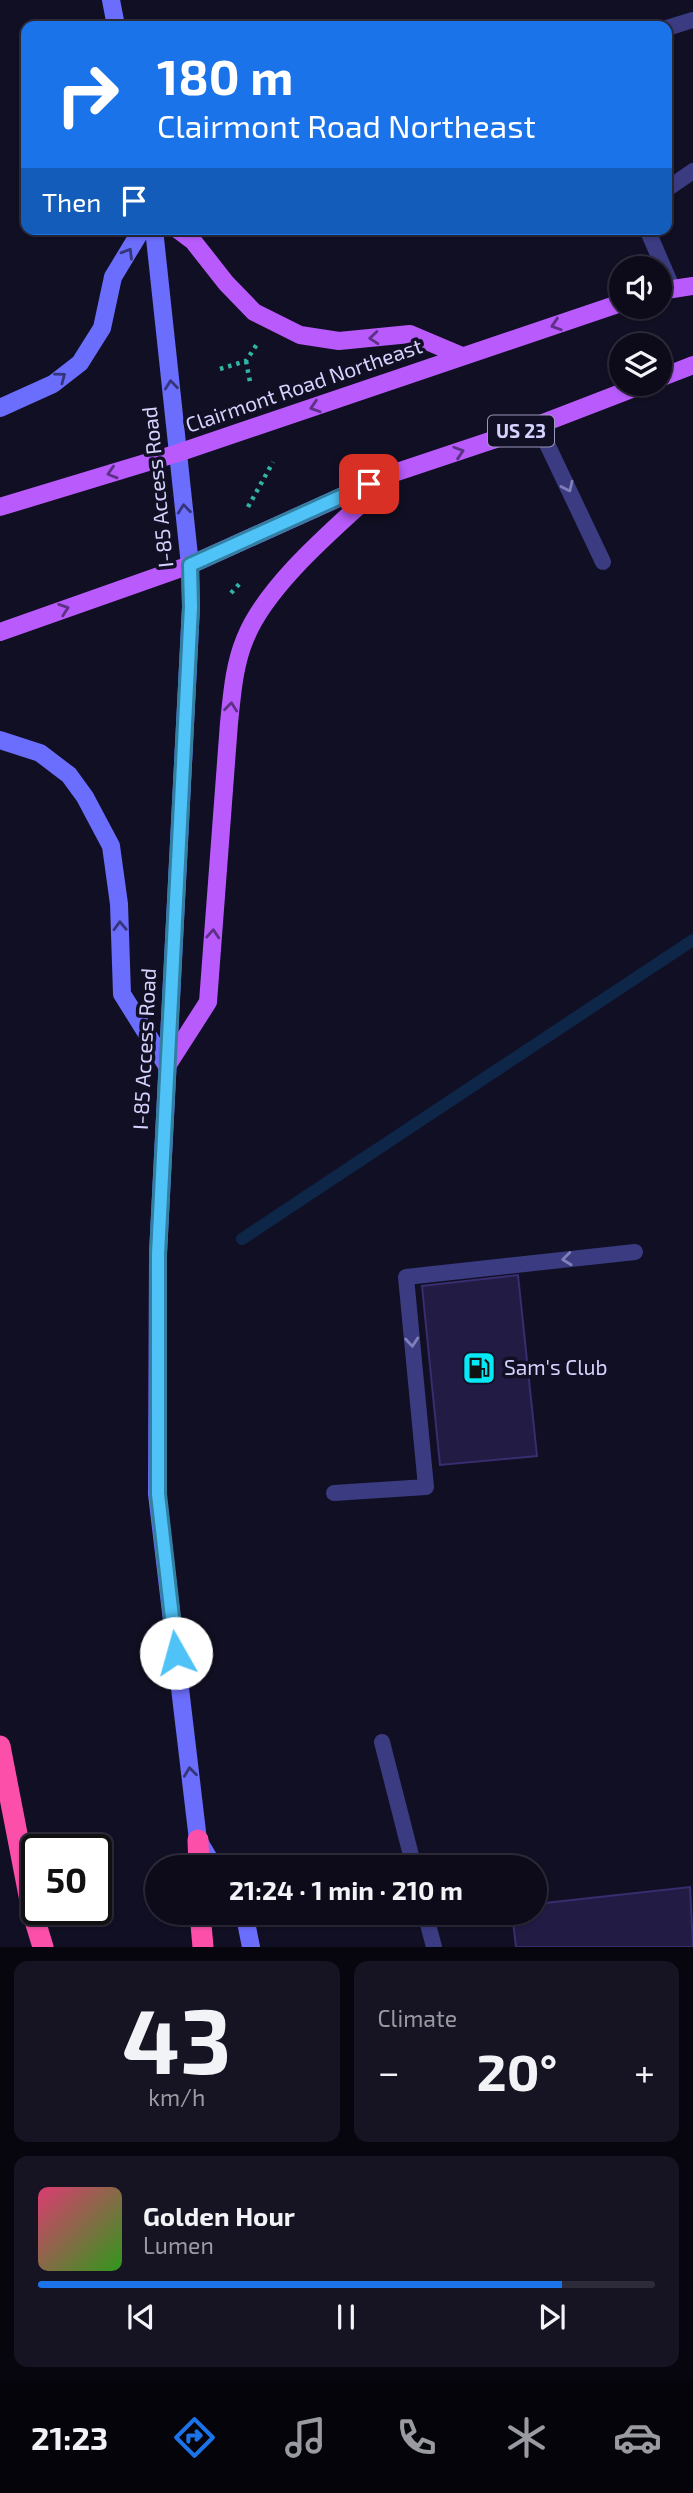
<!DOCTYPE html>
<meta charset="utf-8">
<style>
:root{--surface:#0d0b1a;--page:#161423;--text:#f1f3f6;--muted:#9a9ba2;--line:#2d2b39;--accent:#1a73e8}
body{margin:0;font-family:"Exo 2",sans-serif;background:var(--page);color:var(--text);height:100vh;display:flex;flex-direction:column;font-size:26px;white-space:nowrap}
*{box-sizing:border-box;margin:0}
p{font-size:23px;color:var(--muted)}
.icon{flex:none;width:38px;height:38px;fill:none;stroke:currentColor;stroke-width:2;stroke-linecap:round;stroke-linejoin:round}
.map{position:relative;height:1947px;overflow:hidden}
.panel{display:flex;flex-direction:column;gap:14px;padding:14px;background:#07060e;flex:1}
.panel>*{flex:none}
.guide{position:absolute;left:21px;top:21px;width:651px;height:214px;border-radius:14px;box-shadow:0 2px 5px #0004,0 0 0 2px var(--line);background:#1a73e8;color:#fff;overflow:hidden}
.controls{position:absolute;left:609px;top:256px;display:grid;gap:14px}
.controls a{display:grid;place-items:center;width:63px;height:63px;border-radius:50%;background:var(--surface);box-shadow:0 2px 5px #0004,0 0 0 2px var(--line);font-size:35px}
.speed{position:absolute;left:21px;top:1834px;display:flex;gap:14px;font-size:35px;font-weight:700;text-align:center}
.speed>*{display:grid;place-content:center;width:91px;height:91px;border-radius:50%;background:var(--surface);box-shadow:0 2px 5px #0004,0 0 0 2px var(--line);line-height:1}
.speed .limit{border:4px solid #111;border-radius:10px;background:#fff;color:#111}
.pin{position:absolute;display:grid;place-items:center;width:60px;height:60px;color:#fff;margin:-30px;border-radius:14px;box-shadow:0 4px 10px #0006}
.me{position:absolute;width:77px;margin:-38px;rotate:353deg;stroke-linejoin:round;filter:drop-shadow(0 0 5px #0008)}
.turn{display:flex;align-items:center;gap:24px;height:147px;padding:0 21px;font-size:32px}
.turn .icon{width:91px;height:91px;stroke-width:2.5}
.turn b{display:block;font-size:49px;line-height:60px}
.then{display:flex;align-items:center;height:66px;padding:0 21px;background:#0003;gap:14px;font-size:26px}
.big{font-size:52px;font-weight:700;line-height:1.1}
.panel .card{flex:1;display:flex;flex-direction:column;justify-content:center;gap:10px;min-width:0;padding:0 24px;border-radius:14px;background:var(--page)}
.panel .dial{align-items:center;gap:0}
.dial b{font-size:91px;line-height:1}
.song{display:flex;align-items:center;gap:21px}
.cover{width:84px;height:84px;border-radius:10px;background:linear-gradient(135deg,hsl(340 70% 55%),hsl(110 70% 35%))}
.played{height:7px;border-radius:4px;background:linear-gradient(90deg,var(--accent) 85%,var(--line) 85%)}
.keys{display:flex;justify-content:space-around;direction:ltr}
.heat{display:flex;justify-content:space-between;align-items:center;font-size:38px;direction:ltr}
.panel .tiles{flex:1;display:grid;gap:14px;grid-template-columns:1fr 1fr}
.card:last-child{grid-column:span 2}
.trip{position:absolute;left:145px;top:1855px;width:402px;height:70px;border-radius:35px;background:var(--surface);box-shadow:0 2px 5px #0004,0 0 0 2px var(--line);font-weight:700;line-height:70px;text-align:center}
.tabs{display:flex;height:112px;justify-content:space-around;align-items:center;background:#05040a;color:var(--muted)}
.tabs .icon{width:49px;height:49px}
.tabs .active{color:var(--accent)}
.tabs b{font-size:32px;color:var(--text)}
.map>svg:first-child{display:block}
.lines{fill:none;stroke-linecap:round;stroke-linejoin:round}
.stream{stroke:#0e2648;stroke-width:12}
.building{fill:#221b44;stroke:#382d6f;stroke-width:2}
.path{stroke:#31b3a6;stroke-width:4.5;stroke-dasharray:3.5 5;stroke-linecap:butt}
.lane{stroke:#3a3b81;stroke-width:16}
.secondary{stroke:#6b6dfc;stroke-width:18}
.primary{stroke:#b95bfc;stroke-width:18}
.highway{stroke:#fc4fa9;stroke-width:21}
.oneway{stroke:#35357a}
.oneway2{stroke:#5d3185}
.oneway3{stroke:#807fb9}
.route-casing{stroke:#337fa1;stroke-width:18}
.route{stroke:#4fc3f7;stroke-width:12}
.labels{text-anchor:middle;stroke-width:7;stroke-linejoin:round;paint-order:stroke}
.shield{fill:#110f23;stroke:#9a98bc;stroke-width:2}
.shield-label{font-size:19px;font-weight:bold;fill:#d5d2fe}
.street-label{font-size:21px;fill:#d5d2fe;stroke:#110f23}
.poi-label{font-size:21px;fill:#d5d2fe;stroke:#110f23;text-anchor:start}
</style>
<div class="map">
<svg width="693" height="1947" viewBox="0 0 693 1947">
<rect width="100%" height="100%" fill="#110f23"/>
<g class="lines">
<path class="stream" d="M 242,1239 L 693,940"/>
</g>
<path class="building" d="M 518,1275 L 537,1456 L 440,1465 L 422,1286 Z
M 690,1887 L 693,1947 L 516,1947 L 512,1913 L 536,1913 L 536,1904 Z"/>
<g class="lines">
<path class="path" d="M 246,361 L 250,382
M 220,369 L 246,361 L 257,344
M 248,507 L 273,462
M 231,593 L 242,581"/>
<path class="lane" d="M 667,28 L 693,20
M 667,189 L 693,171
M 647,229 L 672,287
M 538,425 L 603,562
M 334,1493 L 426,1487 L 406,1277 L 635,1252
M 382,1742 L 414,1867
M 425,1913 L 434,1947"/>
<path class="secondary" d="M 111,0 L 116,26
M 154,229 L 190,565 L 191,607 L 158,1254 L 157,1494 L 198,1840 L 214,1867
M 0,408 L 53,384 L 80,363 L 102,328 L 113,277 L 142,229
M 0,740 L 40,753 L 69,775 L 85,797 L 111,846 L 119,904 L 122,994 L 167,1066
M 241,1913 L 246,1922 L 251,1947"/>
<path class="primary" d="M 177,229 L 193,241 L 226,283 L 254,312 L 300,335 L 339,341 L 410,334 L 462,356
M 660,291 L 693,286
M 660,378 L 693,365
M 0,507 L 178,453 L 621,303
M 0,632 L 190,565 L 394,473 L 538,425 L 647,383
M 167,1066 L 208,1002 L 229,723 C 232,695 234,665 245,639 C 267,583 340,524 384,483"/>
<path class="highway" d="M 0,1746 L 32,1911 L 43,1947
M 198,1840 L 199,1867
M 200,1913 L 203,1947"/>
</g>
<defs><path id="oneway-chevron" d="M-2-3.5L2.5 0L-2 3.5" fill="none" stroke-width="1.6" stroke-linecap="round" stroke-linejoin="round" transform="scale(1.75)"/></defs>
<g class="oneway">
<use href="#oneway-chevron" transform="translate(128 253) rotate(-59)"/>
<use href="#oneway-chevron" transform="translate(61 377) rotate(-37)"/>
<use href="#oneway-chevron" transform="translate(171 385) rotate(-96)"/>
<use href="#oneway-chevron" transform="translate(184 509) rotate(-96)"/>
<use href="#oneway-chevron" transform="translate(120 926) rotate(-92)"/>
<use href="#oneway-chevron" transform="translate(190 1772) rotate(-97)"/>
</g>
<g class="oneway2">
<use href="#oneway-chevron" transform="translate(556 325) rotate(162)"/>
<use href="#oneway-chevron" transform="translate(374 338) rotate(175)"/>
<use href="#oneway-chevron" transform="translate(315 407) rotate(162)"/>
<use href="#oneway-chevron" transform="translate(459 452) rotate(-18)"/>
<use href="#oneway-chevron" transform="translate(112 473) rotate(163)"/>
<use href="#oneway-chevron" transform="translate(64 609) rotate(-19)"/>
<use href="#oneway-chevron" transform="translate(231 707) rotate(-84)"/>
<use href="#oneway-chevron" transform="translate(213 934) rotate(-86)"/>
</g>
<g class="oneway3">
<use href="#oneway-chevron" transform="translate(568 487) rotate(65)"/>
<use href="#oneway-chevron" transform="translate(567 1259) rotate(174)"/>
<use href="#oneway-chevron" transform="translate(412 1342) rotate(85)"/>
</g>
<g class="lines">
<defs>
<path id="route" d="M 176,1653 L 158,1494 L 158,1254 L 191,607 L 190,565 L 369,484"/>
</defs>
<use href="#route" class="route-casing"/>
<use href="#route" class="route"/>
</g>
<defs>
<symbol id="fuel-square" viewBox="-11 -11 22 22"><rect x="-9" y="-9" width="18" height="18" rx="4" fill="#05e9f7" stroke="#110f23"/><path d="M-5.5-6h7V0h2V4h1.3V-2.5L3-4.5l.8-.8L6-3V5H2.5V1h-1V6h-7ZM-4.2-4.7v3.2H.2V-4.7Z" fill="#111"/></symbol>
</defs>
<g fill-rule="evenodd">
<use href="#fuel-square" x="460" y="1349" width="38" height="38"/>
</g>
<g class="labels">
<rect class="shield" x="488" y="415.5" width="66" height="31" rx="5"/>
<g class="shield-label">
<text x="521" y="438">US 23</text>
</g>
<g class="street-label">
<text transform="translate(304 386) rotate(-19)" y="7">Clairmont Road Northeast</text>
<text transform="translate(158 487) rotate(-96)" y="7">I-85 Access Road</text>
<text transform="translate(145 1049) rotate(-87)" y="7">I-85 Access Road</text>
</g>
<g class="poi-label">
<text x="504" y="1375">Sam's Club</text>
</g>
</g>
</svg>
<div class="controls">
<a><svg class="icon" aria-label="sound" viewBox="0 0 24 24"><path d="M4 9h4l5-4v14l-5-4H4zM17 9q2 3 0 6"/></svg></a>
<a><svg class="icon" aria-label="layers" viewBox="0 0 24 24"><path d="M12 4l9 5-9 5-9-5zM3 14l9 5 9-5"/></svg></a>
</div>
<div class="speed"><div class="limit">50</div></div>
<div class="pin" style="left:369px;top:484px;background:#d93025"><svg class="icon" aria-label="arrive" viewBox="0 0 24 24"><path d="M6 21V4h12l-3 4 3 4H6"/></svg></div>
<svg class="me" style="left:176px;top:1653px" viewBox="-20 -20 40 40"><circle r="19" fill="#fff"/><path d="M0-13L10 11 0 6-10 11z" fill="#4fc3f7"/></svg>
<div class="trip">21:24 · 1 min · 210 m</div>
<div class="guide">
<div class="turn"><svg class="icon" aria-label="right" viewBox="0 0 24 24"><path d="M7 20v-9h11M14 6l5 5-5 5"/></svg><div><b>180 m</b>Clairmont Road Northeast</div></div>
<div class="then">Then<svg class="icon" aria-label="arrive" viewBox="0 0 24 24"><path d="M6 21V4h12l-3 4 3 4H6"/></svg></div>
</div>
</div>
<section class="panel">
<div class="tiles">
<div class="card dial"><b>43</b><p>km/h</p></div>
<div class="card"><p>Climate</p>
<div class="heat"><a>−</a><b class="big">20°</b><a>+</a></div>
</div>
<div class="card">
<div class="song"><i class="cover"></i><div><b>Golden Hour</b><p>Lumen</p></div></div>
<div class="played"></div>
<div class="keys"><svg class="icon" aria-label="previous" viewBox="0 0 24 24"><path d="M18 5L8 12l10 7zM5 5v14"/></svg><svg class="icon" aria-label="pause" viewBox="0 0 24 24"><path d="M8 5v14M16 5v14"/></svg><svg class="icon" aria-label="next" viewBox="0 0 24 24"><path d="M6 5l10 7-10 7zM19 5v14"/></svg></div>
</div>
</div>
</section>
<nav class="tabs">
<b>21:23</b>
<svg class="icon active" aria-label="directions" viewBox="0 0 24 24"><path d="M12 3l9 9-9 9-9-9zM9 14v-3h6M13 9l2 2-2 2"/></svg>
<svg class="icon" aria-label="music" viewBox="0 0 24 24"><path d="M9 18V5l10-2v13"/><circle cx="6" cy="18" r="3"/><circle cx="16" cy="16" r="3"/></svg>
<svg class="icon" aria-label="phone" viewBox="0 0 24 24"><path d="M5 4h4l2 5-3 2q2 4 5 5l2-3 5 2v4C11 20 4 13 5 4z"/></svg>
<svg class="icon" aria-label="climate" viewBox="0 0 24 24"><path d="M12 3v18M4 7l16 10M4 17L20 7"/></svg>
<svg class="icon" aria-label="car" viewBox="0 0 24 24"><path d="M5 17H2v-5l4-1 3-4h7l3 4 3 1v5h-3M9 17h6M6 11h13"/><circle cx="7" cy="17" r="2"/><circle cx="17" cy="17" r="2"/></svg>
</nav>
